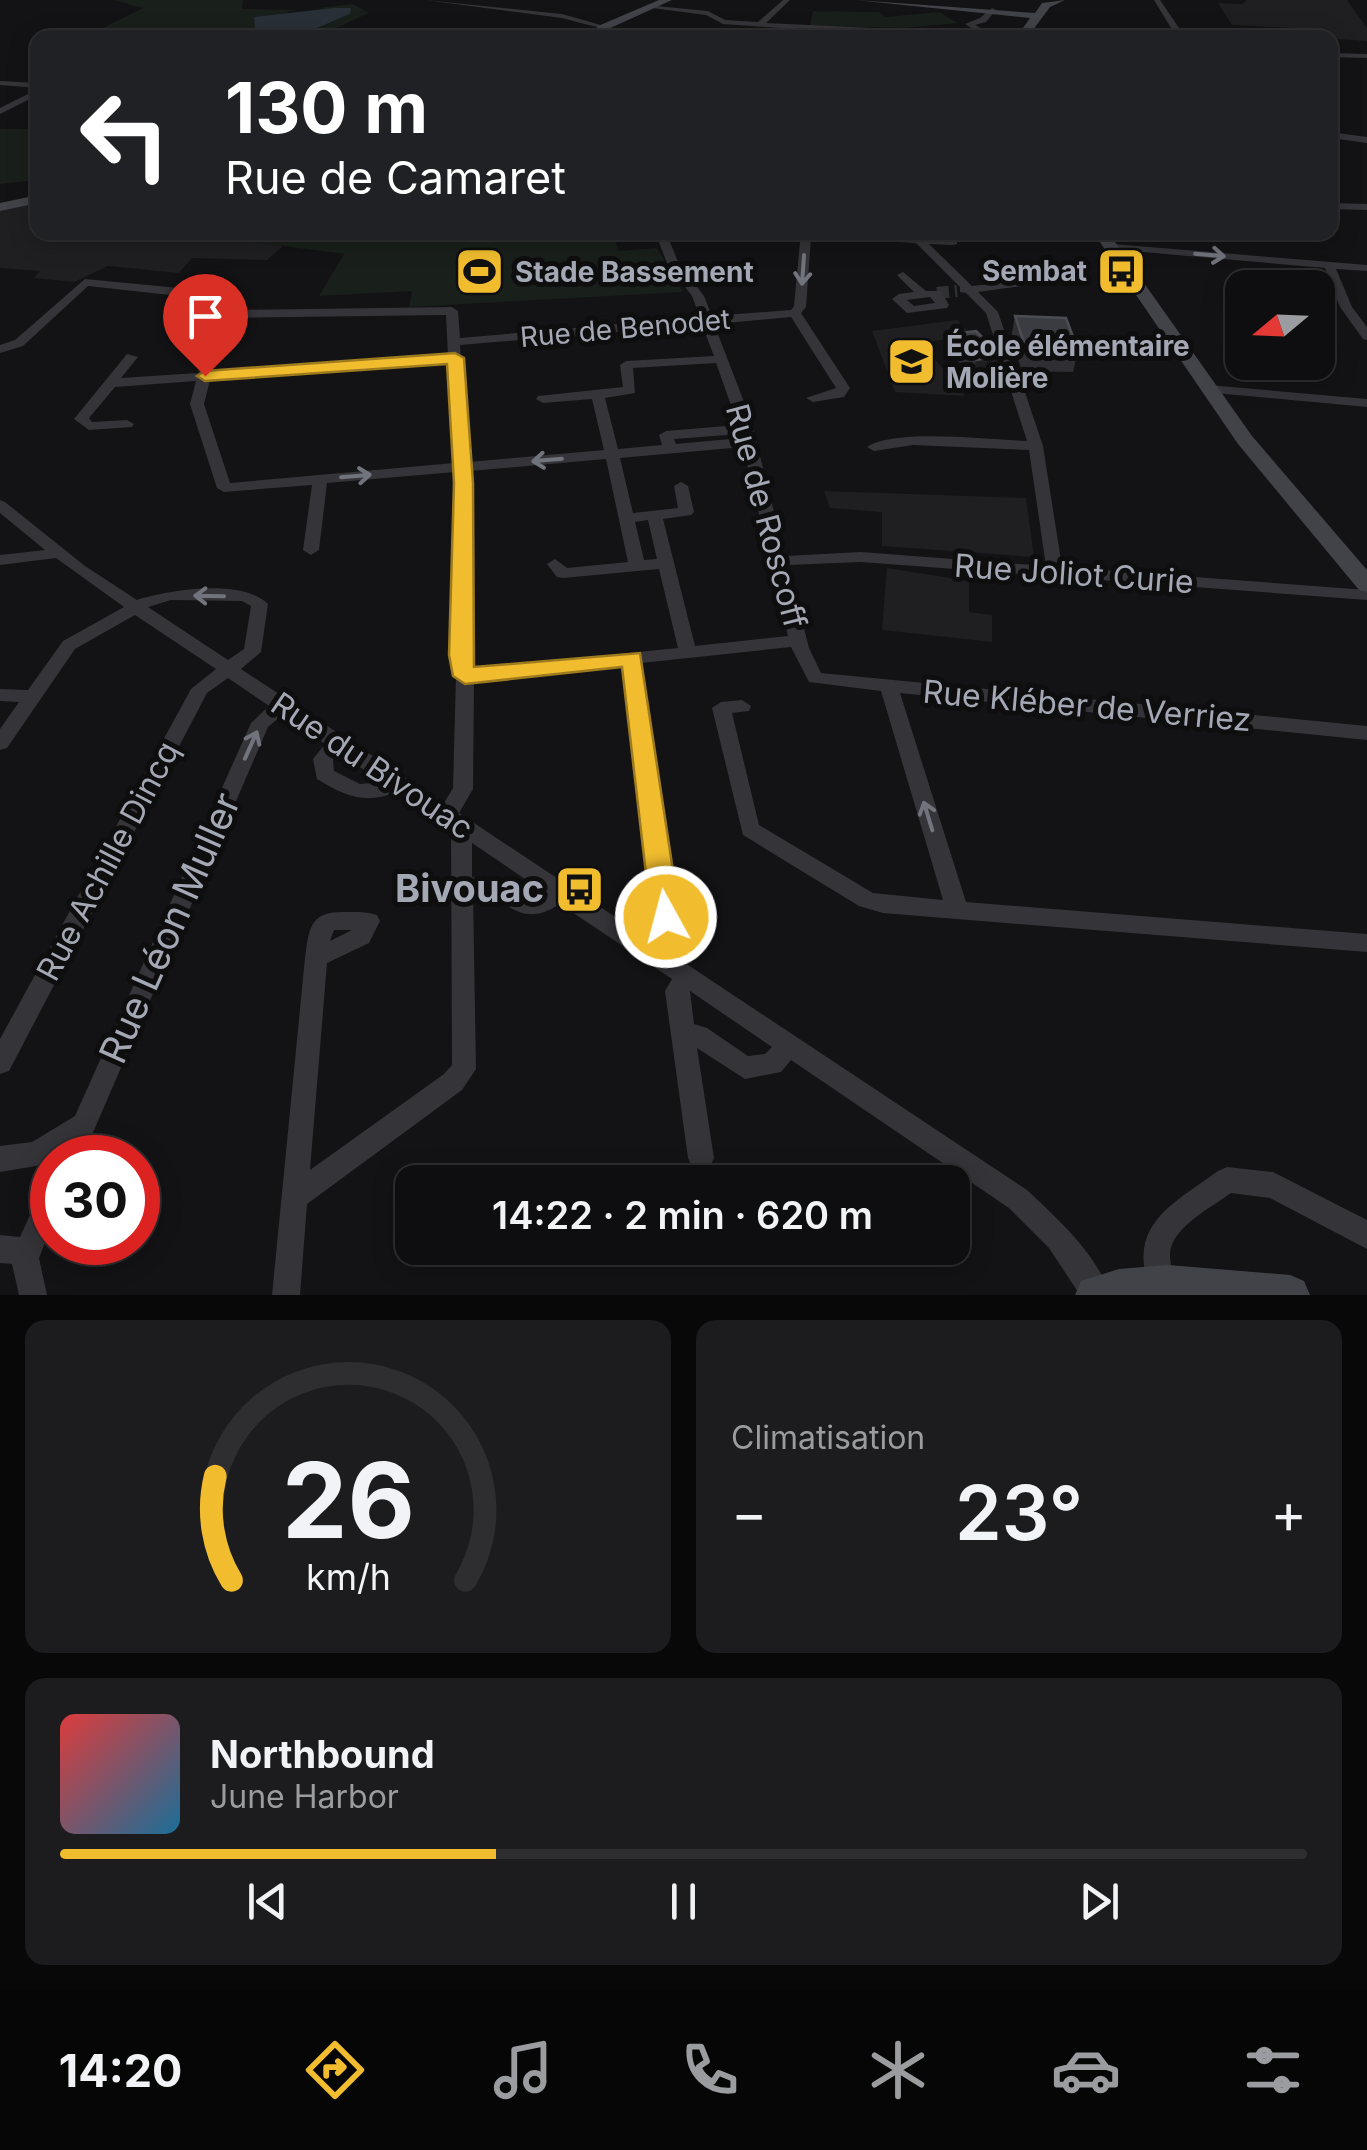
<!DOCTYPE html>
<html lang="fr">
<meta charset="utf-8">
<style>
:root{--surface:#0e0e10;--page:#1c1c1e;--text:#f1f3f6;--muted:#9b9c9f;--line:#2e2e30;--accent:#f1bd2e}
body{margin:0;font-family:Inter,sans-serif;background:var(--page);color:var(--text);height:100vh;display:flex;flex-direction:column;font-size:38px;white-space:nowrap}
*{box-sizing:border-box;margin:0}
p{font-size:32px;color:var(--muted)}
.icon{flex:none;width:55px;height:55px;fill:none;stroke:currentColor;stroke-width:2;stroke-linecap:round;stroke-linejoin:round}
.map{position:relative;height:1295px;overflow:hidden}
.sheet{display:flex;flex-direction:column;gap:25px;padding:25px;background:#080809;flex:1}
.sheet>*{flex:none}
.top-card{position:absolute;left:30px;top:30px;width:1308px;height:210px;border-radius:20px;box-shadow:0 5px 25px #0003,0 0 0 2px var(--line);background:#202124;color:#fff;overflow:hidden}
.needle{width:65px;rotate:251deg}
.buttons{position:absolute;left:1225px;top:270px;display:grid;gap:20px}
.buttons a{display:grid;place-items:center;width:110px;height:110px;border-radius:20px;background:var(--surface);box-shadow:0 5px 25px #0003,0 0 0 2px var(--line);font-size:50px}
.speed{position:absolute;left:30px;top:1135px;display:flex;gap:20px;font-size:50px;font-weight:700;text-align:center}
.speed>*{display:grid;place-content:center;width:130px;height:130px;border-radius:50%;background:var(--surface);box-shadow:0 5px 25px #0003,0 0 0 2px var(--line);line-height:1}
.speed .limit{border:15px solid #d22;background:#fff;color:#111}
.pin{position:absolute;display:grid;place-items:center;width:85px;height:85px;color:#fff;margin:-102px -42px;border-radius:50% 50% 50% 0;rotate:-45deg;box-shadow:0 0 10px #0007}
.pin .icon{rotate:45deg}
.me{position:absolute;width:110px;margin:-55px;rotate:353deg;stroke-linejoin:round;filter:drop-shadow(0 0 8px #0008)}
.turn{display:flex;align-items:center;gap:35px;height:210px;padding:0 30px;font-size:45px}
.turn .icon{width:130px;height:130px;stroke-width:2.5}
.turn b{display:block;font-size:70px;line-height:85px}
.big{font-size:75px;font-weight:600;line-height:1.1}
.sheet .card{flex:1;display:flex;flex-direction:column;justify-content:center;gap:15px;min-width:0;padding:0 35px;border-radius:20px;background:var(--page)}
.sheet .dial{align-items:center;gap:0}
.dial svg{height:260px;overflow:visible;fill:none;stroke:var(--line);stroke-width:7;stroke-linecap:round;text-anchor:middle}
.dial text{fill:var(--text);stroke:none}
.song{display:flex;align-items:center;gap:30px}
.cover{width:120px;height:120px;border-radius:15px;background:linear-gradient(135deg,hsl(0 70% 55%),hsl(200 70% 35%))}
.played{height:10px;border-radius:5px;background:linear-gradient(90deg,var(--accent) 35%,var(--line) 35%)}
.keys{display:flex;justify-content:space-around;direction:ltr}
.heat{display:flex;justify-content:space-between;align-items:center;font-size:55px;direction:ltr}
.sheet .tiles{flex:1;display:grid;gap:25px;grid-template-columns:1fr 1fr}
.card:last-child{grid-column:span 2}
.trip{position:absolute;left:395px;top:1165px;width:575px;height:100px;border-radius:20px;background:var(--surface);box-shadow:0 5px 25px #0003,0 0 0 2px var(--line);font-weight:600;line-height:100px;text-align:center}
.dock{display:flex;height:160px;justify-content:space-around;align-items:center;background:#060606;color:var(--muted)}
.dock .icon{width:70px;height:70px}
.dock .selected{color:var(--accent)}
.dock b{font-size:45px;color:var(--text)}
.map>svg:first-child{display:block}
.built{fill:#1f1f22}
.green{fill:#191f1a}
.water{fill:#293038}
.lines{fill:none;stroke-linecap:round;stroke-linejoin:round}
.street-tunnel{stroke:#303135;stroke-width:12;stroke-dasharray:12 6;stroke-linecap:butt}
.street{fill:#343439;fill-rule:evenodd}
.secondary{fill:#424349;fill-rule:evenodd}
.wall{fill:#2f2f33}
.shaded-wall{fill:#1e1e21}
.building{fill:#3b3c41;stroke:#4c4d53;stroke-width:2.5}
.oneway{stroke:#72747d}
.route{fill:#f1bd2e;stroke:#9d7b1e;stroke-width:2.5}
.labels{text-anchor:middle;stroke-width:10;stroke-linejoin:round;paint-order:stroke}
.far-poi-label{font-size:28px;font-weight:bold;fill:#a4a8b5;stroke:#0e0e0f;text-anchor:start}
.far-street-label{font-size:28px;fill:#a4a8b5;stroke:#0e0e0f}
.street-label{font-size:32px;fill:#a4a8b5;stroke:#0e0e0f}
.near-poi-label{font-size:38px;font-weight:bold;fill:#a4a8b5;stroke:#0e0e0f;text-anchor:end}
.near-street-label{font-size:38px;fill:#a4a8b5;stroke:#0e0e0f}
</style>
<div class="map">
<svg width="1367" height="1295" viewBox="0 0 1367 1295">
<rect width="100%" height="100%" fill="#131315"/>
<path class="built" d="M 1247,0 L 1347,0 L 1367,28 L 1367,41 L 1306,37 L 1316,34 L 1312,29 L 1232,25 L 1218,3 L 1242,4 Z
M 37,200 L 38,232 L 226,233 L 240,240 L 283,246 L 267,260 L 192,258 L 179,273 L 108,266 L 74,282 L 34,278 L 40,271 L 0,268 L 0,209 Z
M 957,320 L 971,335 L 922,343 L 965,396 L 895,392 L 872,331 Z
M 824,491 L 1026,498 L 1034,557 L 882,546 L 882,512 L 830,508 Z
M 887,568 L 969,581 L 969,612 L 992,615 L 992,642 L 882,630 Z"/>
<path class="green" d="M 113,0 L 243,0 L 242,9 L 300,10 L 353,4 L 369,13 L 316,37 L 300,37 L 349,14 C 323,3 277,9 255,28 L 274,37 L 75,38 L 89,35 L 143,8 Z
M 813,11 L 879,12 L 886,17 L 939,12 L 958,23 L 904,28 L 810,26 Z
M 0,129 L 37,129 L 37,180 L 0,184 Z
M 226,233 L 612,233 L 619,251 L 657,248 L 683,292 L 409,307 L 412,291 L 319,296 L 344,254 L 240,240 Z"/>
<path class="water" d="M 333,8 L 351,8 L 350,14 C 315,28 291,46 255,28 L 254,17 Z"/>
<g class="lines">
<path class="street-tunnel" d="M 937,293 L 957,291"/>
<path class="street" d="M 425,0 L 562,14 L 608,27 L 604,29 L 562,18 Z
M 783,0 L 790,0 L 766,23 L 979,33 L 965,24 L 980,18 L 992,8 L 996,10 L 986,22 L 975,25 L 990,33 L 1055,38 L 844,32 L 841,38 L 835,38 L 836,32 L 723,24 L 706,15 L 652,8 L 656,6 L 708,11 L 725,20 L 758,22 Z
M 1154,0 L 1160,0 L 1179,28 L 1173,38 L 1166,38 L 1171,28 Z
M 1330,53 L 1367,54 L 1367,58 L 1330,57 Z
M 0,81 L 38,83 L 38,88 L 0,85 Z
M 38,89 L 38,95 L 0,114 L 0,108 Z
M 1330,132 L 1367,137 L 1367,143 L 1330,138 Z
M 1330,203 L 1367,204 L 1367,210 L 1330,209 Z
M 655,232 L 666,232 L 678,262 L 704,296 L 712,316 L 791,310 L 794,306 L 801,232 L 957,240 L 957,244 L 953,245 L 929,244 L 972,286 L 1047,278 L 1047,282 L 1043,283 L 978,292 L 998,312 L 1043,446 L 1062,567 L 1367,590 L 1367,600 L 861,562 L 788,565 L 809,648 L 821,673 L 1367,726 L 1367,740 L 900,693 L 966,902 L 1367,934 L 1367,952 L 883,913 L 859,906 L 743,835 L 712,708 L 721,702 L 742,700 L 751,706 L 749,711 L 732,713 L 759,825 L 873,893 L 943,900 L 881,691 L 809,682 L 791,647 L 641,663 L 677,917 L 671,936 L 661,947 L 1027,1190 C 1057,1218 1098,1255 1110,1295 L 1080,1295 L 1049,1248 L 1009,1208 L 791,1060 L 781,1072 L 745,1079 L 697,1048 L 714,1158 L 710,1167 L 701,1170 L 692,1167 L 688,1158 L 665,991 L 672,979 L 560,904 C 518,931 510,896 473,894 L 476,1069 L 462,1090 L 307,1204 L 300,1295 L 272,1295 L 305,958 C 309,930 309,912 342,912 C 354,912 365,911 377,915 L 380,921 L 369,943 L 327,963 L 310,1170 L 444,1074 L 452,1065 L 451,829 L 396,792 C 366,805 344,796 317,779 L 313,759 L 325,744 L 282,715 L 268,727 L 82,1158 L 56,1158 L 57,1155 L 36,1166 L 0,1172 L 0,1146 L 32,1142 L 75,1116 L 251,723 L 269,706 L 228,678 L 207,693 L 9,1071 L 0,1074 L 0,1039 L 191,689 L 216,669 L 135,615 L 75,649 L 7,748 L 0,750 L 0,729 L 19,702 L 0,701 L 0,689 L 28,690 L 63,641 L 124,607 L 56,558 L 0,565 L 0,555 L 45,550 L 0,513 L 0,500 L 5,502 L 85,566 L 137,600 C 169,590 242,578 268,604 L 261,652 L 241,669 L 444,803 L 453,788 L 456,676 L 451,655 L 455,472 L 327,483 L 319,550 L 311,555 L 303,550 L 312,485 L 224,492 L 217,488 L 190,404 L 196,381 L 115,387 L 89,418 L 92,422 L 127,420 L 134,424 L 132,427 L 89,430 L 74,419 L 127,354 L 138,357 L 121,378 L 198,373 L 218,296 L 179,296 L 88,286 L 23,346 L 0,353 L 0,345 L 15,340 L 85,279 L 179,288 L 225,288 L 231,292 L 226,310 L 452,307 L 458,311 L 460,338 L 700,317 L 692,296 L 667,263 ZM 811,237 L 916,243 L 960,287 L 960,292 L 966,293 L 986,313 L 1027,441 C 990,440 896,428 867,447 L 874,451 L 913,445 L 1029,450 L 1046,566 L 861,552 L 785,556 L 751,420 L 714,324 L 791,317 L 836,388 L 806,398 L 813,402 L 844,397 L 850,388 L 801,313 L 806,307 ZM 446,315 L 448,355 L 212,372 L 225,318 ZM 702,325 L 714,356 L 626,361 L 620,365 L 623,387 L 538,396 L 536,399 L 543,403 L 592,399 L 604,450 L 469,462 L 460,345 ZM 449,362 L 454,463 L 230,483 L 204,404 L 210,380 ZM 716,363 L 738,425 L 666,431 L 659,435 L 662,445 L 618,449 L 605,398 L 635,393 L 633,368 ZM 740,434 L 741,438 L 676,444 L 674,439 ZM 743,447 L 788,636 L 695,646 L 663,519 L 691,515 L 694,512 L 688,486 L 681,482 L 674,486 L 678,508 L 633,513 L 620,458 ZM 606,459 L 628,562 L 567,568 L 555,559 L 547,564 L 557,577 L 563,578 L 659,569 L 678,648 L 472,669 L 469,655 L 470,471 ZM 648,520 L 657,559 L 644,560 L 635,522 ZM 171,600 L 242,601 L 251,606 L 244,649 L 228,660 L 148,607 ZM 624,665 L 655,917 L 653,926 L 644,936 L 459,813 L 473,789 L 474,681 ZM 339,753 L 382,782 L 360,784 L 334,771 L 333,761 ZM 472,843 L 544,892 L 529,898 L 495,881 L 472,877 ZM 334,930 L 352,930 L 330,941 ZM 690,991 L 772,1047 L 765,1054 L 748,1056 L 707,1028 L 694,1024 Z
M 1113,244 L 1367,265 L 1367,271 L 1336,269 L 1352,307 L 1367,327 L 1367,340 L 1363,339 L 1340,307 L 1325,268 L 1109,249 L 1108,247 Z
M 903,272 L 926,291 L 941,291 L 949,305 L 947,308 L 907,313 L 892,299 L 899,294 L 914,292 L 897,275 ZM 930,297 L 935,303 L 914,306 L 907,300 Z
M 1209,385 L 1367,399 L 1367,407 L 1204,392 L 1204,386 Z
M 1227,1167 L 1273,1172 L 1367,1220 L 1367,1249 L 1270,1198 L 1231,1193 C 1211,1208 1170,1228 1170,1255 C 1170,1270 1178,1280 1172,1295 L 1152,1295 C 1124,1226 1170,1206 1218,1171 Z
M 52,1182 L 52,1225 L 39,1258 L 47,1295 L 19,1295 L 12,1264 L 0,1263 L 0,1235 L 20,1237 L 43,1186 Z"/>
<path class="secondary" d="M 659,0 L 672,0 L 606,30 L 600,38 L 589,38 L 598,26 Z
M 855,0 L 1035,13 L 1042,3 L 1065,0 L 1050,7 L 1027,38 L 1016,38 L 1030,18 Z
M 38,195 L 38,203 L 0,211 L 0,203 Z
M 1093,232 L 1108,232 L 1252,436 L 1367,570 L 1367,592 L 1359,590 L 1238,444 Z
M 1168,1265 L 1290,1275 L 1304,1281 L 1310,1295 L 1075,1295 L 1081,1281 L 1119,1269 Z"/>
</g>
<path class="wall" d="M 1015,316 L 1078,350 L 1073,372 L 1022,371 L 1011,339 Z
M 952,334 L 1001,356 L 997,374 L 973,377 L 949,351 Z"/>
<path class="shaded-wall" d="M 1001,356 L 997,374 L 973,377 L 976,360 Z"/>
<path class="building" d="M 1028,34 L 1056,36 L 1056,38 L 1027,38 Z
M 1015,316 L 1066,318 L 1078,350 L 1026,349 Z
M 976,331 L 1001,356 L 976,360 L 952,334 Z"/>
<defs><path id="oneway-shaft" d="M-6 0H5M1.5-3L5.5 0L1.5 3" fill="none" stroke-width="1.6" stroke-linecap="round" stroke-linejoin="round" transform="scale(2.5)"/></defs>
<g class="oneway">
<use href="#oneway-shaft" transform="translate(1210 255) rotate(5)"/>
<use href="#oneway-shaft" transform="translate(803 270) rotate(94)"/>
<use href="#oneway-shaft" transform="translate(547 460) rotate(175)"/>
<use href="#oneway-shaft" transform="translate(356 476) rotate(-5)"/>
<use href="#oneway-shaft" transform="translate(209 596) rotate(-179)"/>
<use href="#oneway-shaft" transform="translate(251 745) rotate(-66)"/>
<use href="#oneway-shaft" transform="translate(928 816) rotate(-107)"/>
</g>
<path class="route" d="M 455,353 L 464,358 L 473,483 L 474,667 L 640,653 L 680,917 L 676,926 L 655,926 L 651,917 L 622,667 L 465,684 L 453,676 L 449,655 L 454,483 L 447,364 L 205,381 L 197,376 L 205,371 Z"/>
<defs>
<symbol id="bus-square" viewBox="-11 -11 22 22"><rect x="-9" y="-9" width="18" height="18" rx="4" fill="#f1bd2e" stroke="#0e0e0f"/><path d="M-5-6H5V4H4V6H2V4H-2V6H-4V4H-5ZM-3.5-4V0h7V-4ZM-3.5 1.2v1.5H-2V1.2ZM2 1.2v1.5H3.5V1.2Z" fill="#111"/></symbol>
<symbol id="stadium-square" viewBox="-11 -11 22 22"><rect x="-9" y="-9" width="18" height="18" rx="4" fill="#f1bd2e" stroke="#0e0e0f"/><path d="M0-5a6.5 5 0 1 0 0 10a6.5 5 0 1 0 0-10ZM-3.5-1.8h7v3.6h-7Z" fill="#111"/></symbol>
<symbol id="school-square" viewBox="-11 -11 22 22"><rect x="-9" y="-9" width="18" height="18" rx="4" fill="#f1bd2e" stroke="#0e0e0f"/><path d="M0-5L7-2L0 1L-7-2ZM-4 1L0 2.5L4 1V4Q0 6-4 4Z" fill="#111"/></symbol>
</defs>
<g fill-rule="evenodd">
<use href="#bus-square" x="1094" y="244" width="55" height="55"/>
<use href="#stadium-square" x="452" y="244" width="55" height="55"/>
<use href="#school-square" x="884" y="334" width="55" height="55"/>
<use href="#bus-square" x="552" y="862" width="55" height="55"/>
</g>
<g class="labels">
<g class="far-poi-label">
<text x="1087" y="281" text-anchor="end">Sembat</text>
<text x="515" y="282">Stade Bassement</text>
<text x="946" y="356">École élémentaire<tspan x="946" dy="32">Molière</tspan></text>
</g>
<g class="far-street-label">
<text transform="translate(625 328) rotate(-5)" y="10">Rue de Benodet</text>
</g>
<g class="street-label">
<text transform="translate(766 516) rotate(75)" y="11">Rue de Roscoff</text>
<text transform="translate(1074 574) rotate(4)" y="11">Rue Joliot Curie</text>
<text transform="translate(1087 706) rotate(5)" y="11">Rue Kléber de Verriez</text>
<text transform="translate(372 766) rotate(34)" y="11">Rue du Bivouac</text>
<text transform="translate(108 861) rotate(-62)" y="11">Rue Achille Dincq</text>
</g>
<g class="near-poi-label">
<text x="544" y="902">Bivouac</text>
</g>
<g class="near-street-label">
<text transform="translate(170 928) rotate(-66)" y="13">Rue Léon Muller</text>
</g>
</g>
</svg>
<div class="buttons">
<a><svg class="needle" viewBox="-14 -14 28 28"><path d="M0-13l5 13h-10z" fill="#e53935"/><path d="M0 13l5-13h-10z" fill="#9b9c9f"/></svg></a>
</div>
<div class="speed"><div class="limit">30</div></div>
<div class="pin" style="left:205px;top:376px;background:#d93025"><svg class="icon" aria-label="arrive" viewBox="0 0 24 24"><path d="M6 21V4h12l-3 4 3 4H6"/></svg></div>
<svg class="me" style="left:666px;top:917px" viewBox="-20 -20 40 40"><circle r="17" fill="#f1bd2e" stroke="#fff" stroke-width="3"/><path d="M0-11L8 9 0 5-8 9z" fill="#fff"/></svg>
<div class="trip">14:22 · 2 min · 620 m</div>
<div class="top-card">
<div class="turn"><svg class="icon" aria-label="left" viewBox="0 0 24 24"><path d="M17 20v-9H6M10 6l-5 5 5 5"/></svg><div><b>130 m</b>Rue de Camaret</div></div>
</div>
</div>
<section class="sheet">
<div class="tiles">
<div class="card dial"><svg viewBox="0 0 100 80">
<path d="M14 69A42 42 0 1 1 86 69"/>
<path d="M14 69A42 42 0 0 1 9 37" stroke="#f1bd2e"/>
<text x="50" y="56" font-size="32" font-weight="700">26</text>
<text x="50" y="72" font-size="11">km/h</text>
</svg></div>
<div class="card"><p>Climatisation</p>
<div class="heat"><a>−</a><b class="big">23°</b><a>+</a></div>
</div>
<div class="card">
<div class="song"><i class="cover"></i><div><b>Northbound</b><p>June Harbor</p></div></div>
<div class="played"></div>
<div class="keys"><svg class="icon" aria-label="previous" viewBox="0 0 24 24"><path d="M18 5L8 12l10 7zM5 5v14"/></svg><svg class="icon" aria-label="pause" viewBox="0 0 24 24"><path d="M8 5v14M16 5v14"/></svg><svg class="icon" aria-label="next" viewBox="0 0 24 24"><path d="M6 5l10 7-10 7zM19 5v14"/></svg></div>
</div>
</div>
</section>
<nav class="dock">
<b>14:20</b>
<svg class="icon selected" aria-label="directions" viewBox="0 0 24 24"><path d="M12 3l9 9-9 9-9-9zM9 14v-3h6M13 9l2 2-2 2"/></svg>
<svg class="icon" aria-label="music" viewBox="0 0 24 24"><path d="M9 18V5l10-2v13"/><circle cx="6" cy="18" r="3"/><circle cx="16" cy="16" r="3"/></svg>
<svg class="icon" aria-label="phone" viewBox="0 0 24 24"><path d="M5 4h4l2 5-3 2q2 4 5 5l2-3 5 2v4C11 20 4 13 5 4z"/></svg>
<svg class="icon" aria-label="climate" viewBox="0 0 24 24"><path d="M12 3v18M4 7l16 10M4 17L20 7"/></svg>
<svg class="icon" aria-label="car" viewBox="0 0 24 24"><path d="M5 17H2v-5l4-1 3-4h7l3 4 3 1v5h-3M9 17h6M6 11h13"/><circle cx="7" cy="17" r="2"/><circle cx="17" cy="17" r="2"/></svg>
<svg class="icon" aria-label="filters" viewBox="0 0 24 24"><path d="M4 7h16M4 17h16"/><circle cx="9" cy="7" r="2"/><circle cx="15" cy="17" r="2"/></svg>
</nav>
